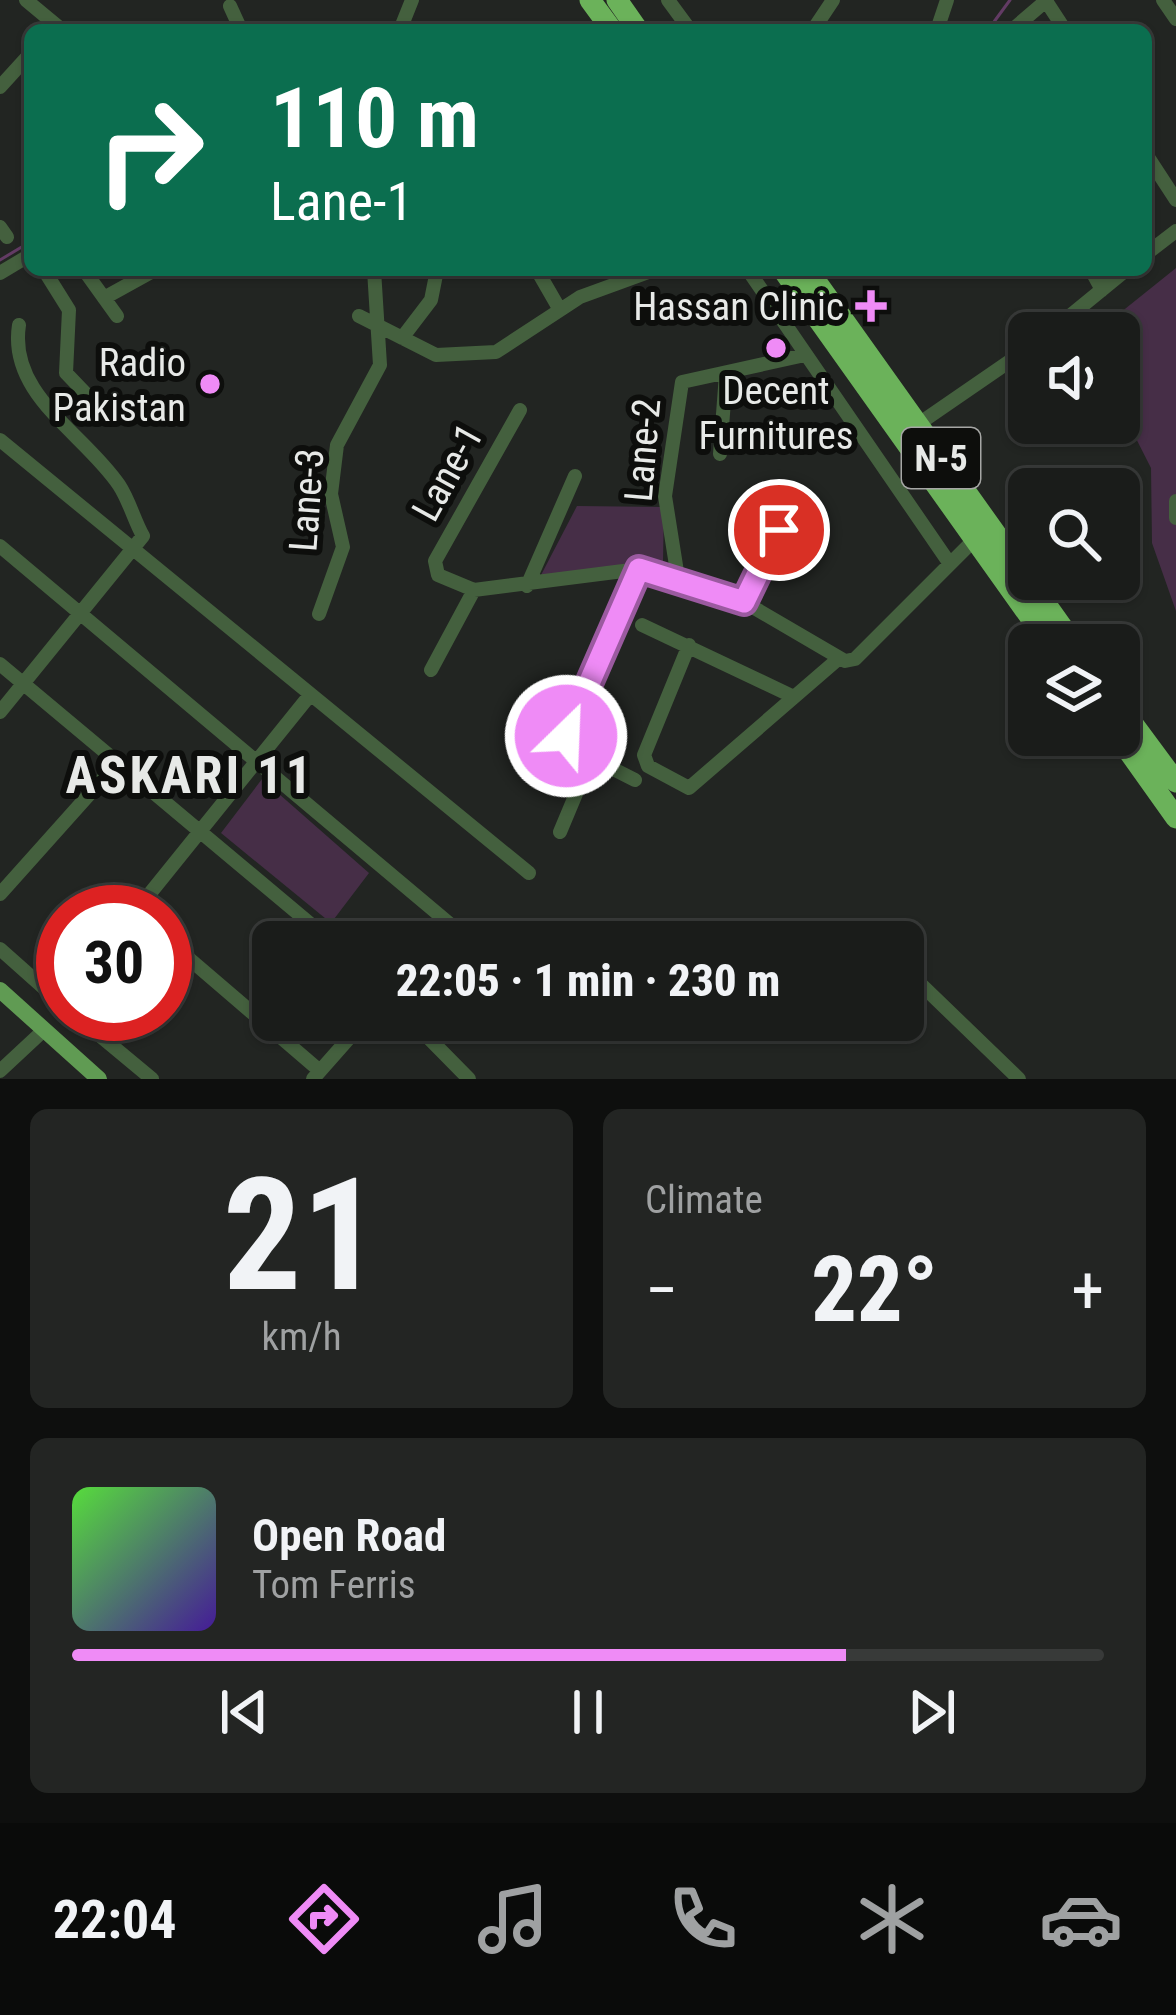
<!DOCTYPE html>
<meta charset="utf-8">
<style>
:root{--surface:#1a1c1a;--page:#232523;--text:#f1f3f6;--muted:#9fa1a2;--line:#383a39;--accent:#ef8bf6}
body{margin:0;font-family:"Roboto Condensed",sans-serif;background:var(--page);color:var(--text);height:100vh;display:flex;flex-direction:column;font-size:45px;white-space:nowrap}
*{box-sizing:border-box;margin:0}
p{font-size:39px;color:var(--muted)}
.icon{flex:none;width:66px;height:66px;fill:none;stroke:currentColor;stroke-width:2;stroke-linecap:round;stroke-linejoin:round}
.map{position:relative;height:1079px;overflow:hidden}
.details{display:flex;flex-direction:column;gap:30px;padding:30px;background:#0e0f0e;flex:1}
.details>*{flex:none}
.top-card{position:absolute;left:24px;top:24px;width:1128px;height:252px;border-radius:18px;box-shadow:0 3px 9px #0004,0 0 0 3px var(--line);background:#0b6e4f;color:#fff;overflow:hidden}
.tools{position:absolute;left:1008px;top:312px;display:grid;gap:24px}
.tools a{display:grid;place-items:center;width:132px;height:132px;border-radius:18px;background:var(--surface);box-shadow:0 3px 9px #0004,0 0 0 3px var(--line);font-size:60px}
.speed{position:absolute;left:36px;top:885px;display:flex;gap:24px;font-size:60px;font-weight:700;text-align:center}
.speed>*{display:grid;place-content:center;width:156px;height:156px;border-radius:50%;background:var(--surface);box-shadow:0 3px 9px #0004,0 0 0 3px var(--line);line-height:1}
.speed .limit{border:18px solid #d22;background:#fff;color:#111}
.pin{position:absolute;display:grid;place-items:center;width:102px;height:102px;color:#fff;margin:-51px;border:6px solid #fff;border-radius:50%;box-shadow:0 3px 12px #0007}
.me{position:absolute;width:132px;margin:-66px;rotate:24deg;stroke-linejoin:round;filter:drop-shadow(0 0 9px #0008)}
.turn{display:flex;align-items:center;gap:42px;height:252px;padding:0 48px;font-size:54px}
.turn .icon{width:156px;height:156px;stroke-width:2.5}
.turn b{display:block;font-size:84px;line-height:102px}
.big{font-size:90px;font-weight:800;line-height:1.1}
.details .card{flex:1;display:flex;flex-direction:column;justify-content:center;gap:18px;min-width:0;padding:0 42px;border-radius:18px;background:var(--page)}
.details .dial{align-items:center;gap:0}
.dial b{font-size:156px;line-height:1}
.song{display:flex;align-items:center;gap:36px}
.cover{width:144px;height:144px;border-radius:18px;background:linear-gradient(135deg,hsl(110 70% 55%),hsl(260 70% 35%))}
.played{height:12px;border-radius:6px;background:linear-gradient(90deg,var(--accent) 75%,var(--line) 75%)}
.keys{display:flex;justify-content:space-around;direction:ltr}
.heat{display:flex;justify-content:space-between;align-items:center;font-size:66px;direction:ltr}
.details .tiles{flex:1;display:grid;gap:30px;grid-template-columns:1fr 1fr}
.card:last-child{grid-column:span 2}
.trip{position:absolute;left:252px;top:921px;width:672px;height:120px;border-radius:18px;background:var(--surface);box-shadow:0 3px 9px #0004,0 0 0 3px var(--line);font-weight:800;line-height:120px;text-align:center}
.tabs{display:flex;height:192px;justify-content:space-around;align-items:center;background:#0a0b0a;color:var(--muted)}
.tabs .icon{width:84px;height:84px}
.tabs .selected{color:var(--accent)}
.tabs b{font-size:54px;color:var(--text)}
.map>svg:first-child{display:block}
.green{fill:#462e47}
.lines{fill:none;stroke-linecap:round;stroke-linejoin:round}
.stream{stroke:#623b64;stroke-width:3}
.minor{stroke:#44603e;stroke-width:14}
.major{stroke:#609b53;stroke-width:16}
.highway{stroke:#6bb25a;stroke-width:21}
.route-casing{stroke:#9b5aa0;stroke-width:30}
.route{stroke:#ef8bf6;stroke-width:21}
.poi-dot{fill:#ef8bf6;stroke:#0d0e0c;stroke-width:4.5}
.labels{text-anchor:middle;stroke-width:12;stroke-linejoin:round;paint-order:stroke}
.shield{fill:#0d0e0c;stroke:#a6a7a5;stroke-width:3}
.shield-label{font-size:36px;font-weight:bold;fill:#e7e9e7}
.poi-label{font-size:39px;fill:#e7e9e7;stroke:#0d0e0c;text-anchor:end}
.street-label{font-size:39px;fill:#e7e9e7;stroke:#0d0e0c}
.district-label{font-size:51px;font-weight:bold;letter-spacing:3px;fill:#e7e9e7;stroke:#0d0e0c}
</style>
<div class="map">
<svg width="1176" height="1079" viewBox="0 0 1176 1079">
<rect width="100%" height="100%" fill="#222522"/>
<path class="green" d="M 1176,268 L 1176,611 L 1152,543 L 1151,468 L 1119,405 L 1119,333 L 1095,333 Z
M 577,506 L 664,507 L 663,561 L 540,577 Z
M 262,779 L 369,873 L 331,923 L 221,833 Z"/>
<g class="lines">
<path class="stream" d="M 988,30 L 1010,0
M 0,260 L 30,242"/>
<path class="minor" d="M 26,0 L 62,30
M 668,0 L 690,30
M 1163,0 L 1176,19
M 1046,1 L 1065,30
M 230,6 L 241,30
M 400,30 L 412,0
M 813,30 L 833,0
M 937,30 L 947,0
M 1012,30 L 1047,0
M 0,87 L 30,54
M 30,145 L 30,156
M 1146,154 L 1176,200
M 0,227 L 7,237
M 1146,254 L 1176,231
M 44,270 L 69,310 L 66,373 L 88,396
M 84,270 L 117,316
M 537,270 L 560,310
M 748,270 L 950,564
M 1091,270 L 1102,290
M 0,273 L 30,255
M 104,298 L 151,272
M 359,316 L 436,355 L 496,352 L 580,297 L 654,270
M 1049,333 L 1126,270
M 402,338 L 431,300 L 437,270
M 520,410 L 435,561 L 438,575 L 474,590 L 639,569 L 656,572 L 744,602 L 845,661 L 855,659 L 973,541
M 917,425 L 1029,348
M 0,440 L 529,873
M 720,454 L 726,374
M 1176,501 L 1176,518
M 0,546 L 463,935
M 678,578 L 665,496 L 682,382 L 805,355
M 527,586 L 575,476
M 744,602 L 779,530
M 319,614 L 343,547 L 331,494 L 337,445 L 380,365 L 374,270
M 642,625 L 794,697
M 689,645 L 644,755 L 648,766 L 689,788 L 837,660
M 0,664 L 332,942
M 431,670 L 474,590
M 0,712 L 143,536 C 134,520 129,500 119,485 C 84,433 8,395 19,325
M 635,780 L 568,746 L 566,736 L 639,569
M 560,832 L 591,758
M 0,894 L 119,761
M 135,912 L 310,695
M 874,937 L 879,942
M 165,938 L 320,1071
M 0,949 L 63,1005
M 903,967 L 1019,1079
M 74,1014 L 152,1079
M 411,1020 L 469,1079
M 0,1071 L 44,1030
M 313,1079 L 365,1020"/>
<path class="major" d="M 0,990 L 99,1079"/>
<path class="highway" d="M 590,0 L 612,30
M 617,0 L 638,30
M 783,270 L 1050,645
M 808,270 L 1075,645
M 1119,705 L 1176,782
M 1117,735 L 1176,818"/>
</g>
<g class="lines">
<defs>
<path id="route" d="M 566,736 L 639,569 L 744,602 L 779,530"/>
</defs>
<use href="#route" class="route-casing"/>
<use href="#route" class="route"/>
</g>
<g class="poi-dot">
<path d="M865 288h12v12h12v12h-12v12h-12v-12h-12v-12h12z"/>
<circle cx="776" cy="348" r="12"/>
<circle cx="210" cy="384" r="12"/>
</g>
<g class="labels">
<rect class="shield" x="902" y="428" width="78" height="60" rx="9"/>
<g class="shield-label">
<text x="941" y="471">N-5</text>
</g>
<g class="poi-label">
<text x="844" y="320">Hassan Clinic</text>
<text x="186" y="376">Radio<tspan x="186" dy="45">Pakistan</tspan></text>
<text x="776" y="404" text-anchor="middle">Decent<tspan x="776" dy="45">Furnitures</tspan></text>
</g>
<g class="street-label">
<text transform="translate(642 450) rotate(-85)" y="14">Lane-2</text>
<text transform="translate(447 472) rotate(-61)" y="14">Lane-1</text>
<text transform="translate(306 500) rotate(-86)" y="14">Lane-3</text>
</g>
<g class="district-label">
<text x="190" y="793">ASKARI 11</text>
</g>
</g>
</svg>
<div class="tools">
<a><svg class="icon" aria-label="sound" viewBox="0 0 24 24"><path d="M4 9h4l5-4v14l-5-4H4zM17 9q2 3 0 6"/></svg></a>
<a><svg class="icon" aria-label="search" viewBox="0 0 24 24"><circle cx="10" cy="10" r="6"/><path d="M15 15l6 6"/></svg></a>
<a><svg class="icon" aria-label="layers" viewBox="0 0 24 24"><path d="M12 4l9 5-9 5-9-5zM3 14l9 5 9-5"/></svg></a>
</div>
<div class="speed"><div class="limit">30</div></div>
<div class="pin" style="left:779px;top:530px;background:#d93025"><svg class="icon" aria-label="arrive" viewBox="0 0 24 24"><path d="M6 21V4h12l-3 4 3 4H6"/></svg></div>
<svg class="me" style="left:566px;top:736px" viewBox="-20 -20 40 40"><circle r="17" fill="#ef8bf6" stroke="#fff" stroke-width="3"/><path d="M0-11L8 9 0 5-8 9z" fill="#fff"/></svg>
<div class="trip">22:05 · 1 min · 230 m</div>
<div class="top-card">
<div class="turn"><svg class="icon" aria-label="right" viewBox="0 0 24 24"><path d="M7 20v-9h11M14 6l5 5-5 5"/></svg><div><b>110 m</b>Lane-1</div></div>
</div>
</div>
<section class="details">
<div class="tiles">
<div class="card dial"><b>21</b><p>km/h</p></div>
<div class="card"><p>Climate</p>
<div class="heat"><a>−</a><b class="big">22°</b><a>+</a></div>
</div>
<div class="card">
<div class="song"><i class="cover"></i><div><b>Open Road</b><p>Tom Ferris</p></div></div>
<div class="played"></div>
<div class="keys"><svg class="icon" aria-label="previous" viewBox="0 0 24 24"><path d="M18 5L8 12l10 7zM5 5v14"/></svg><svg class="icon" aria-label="pause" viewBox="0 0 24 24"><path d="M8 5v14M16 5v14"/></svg><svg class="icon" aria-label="next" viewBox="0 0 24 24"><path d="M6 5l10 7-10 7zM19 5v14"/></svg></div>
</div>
</div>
</section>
<nav class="tabs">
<b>22:04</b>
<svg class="icon selected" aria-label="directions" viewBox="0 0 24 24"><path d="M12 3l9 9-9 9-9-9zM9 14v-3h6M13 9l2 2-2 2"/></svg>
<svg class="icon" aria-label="music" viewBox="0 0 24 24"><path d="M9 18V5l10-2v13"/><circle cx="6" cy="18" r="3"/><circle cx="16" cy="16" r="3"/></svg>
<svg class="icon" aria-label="phone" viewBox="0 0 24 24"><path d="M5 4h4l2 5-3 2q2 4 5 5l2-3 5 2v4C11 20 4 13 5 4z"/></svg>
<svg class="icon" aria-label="climate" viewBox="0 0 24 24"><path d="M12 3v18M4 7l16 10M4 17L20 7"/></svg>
<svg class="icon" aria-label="car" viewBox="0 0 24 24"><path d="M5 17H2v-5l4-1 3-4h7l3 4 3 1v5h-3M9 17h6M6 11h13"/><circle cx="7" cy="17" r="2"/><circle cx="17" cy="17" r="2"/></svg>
</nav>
